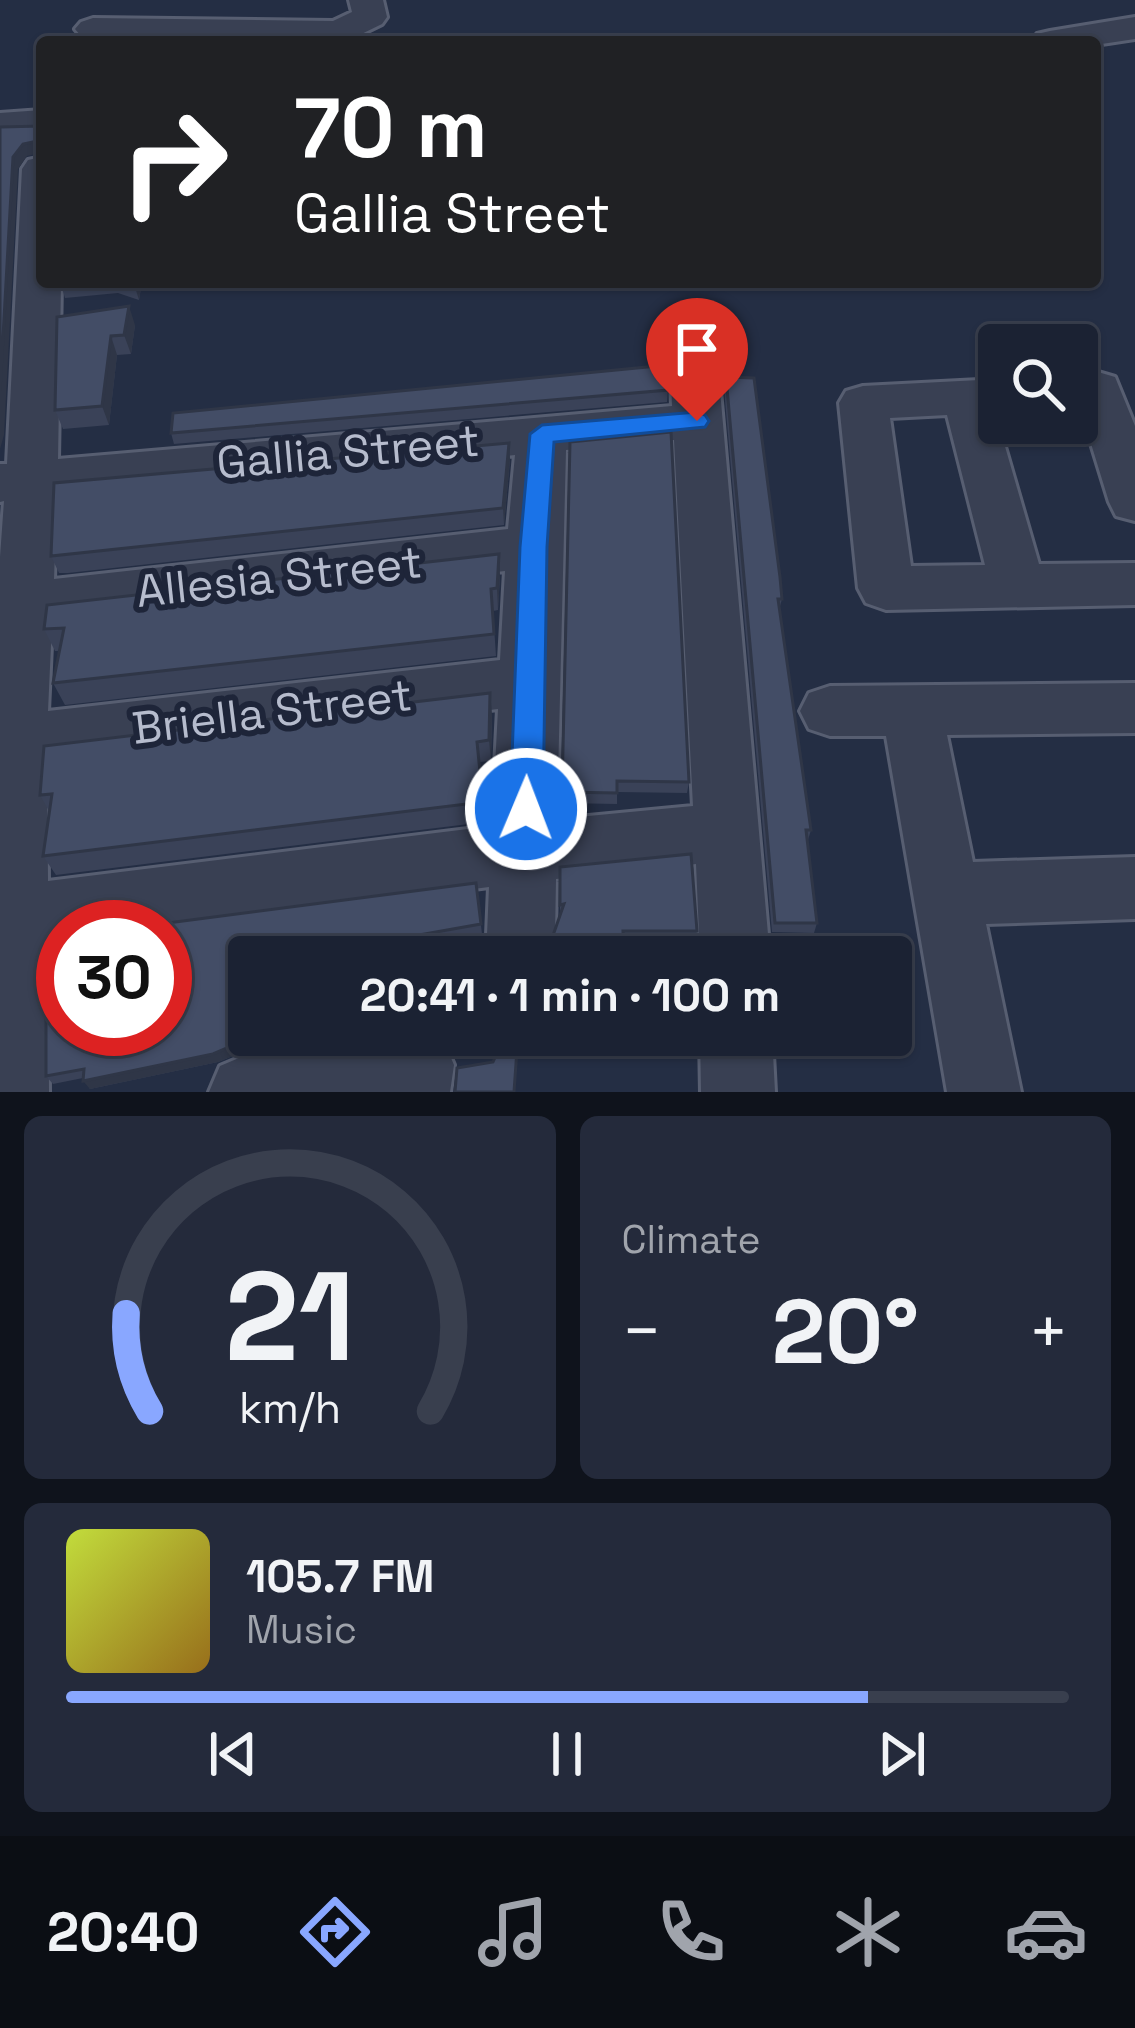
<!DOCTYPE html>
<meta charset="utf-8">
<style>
:root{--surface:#1b2233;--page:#242a3b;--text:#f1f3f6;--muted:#a0a4ac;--line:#393f4e;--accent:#89a7ff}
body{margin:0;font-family:"Space Grotesk",sans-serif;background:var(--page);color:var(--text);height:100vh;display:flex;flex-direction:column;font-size:45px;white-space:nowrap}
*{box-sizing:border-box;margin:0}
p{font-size:39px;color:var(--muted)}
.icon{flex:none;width:66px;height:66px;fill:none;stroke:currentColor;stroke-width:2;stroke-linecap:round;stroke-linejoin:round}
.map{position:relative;height:1092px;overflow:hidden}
.sheet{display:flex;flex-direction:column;gap:24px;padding:24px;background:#0f131c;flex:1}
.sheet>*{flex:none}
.guide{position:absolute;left:36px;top:36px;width:1065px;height:252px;border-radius:12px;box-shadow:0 3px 9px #0004,0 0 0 3px var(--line);background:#202124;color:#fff;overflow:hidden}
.fabs{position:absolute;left:978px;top:324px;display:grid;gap:24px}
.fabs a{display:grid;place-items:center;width:120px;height:120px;border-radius:12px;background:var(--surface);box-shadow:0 3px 9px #0004,0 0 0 3px var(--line);font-size:60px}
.speed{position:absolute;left:36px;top:900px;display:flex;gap:24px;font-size:60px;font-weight:700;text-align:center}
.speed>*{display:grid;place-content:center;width:156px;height:156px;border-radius:50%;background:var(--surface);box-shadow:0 3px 9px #0004,0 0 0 3px var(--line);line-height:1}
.speed .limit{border:18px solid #d22;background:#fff;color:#111}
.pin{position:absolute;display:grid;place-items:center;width:102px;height:102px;color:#fff;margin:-123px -51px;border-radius:50% 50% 50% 0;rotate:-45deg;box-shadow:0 0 12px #0007}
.pin .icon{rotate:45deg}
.me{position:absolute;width:132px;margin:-66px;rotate:1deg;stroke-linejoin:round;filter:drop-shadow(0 0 9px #0008)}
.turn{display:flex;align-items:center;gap:42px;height:252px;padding:0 60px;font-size:54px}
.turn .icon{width:156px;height:156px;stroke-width:2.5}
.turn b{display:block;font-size:84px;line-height:102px}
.big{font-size:90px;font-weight:600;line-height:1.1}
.sheet .tile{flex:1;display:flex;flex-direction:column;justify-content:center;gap:18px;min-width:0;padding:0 42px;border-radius:18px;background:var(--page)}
.sheet .dial{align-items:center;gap:0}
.dial svg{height:312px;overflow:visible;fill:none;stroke:var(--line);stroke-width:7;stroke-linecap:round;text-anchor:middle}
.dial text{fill:var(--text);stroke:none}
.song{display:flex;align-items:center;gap:36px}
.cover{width:144px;height:144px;border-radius:18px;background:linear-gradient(135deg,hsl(70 70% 55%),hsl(40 70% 35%))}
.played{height:12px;border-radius:6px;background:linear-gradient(90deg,var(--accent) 80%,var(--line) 80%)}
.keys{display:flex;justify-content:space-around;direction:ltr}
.heat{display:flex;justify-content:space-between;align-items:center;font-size:66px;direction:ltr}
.sheet .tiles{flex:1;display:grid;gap:24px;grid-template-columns:1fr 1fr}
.tile:last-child{grid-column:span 2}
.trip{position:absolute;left:228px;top:936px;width:684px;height:120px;border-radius:12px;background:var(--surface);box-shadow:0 3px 9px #0004,0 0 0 3px var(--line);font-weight:600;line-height:120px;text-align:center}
.dock{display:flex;height:192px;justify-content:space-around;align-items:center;background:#0b0e14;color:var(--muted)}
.dock .icon{width:84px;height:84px}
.dock .active{color:var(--accent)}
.dock b{font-size:54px;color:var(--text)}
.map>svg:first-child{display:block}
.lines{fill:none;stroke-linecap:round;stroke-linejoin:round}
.minor-casing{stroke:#575e71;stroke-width:6}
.minor{fill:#394053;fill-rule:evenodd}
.tree{fill:#4c6d64}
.wall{fill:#3a4258}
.shaded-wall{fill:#2f3647}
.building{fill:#434d66;stroke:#2f3647;stroke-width:3;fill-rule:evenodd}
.route{fill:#1a73e8;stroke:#114b97;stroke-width:3}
.labels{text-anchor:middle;stroke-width:12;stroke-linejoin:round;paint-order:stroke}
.street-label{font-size:45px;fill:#b6bccd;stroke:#1e2539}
</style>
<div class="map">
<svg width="1135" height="1092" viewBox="0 0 1135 1092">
<rect width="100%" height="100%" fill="#242e44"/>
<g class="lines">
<defs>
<path id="minor" d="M 349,0 L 383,0 L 387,17 L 382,24 L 345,42 L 93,40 L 81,36 L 75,29 L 81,22 L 93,18 L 333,21 L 352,12 Z
M 1135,17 L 1135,39 L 1095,45 L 1032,42 L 1037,34 L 1050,31 Z
M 42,110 L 42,134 L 0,137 L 0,113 Z
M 42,157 L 42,282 L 61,282 L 58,459 L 672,406 L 671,379 L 678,368 L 695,363 L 712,368 L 719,379 L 770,957 L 700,957 L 696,864 L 556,879 L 555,935 L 546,957 L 496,957 L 487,935 L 489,887 L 165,929 L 63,927 L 63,943 L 48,945 L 49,1092 L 0,1092 L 0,557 L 4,501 L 0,502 L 0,464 L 7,464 L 22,169 L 28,160 ZM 674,440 L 693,806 L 557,819 L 566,450 ZM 515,455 L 508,529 L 54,579 L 57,496 ZM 505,571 L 500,660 L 48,711 L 52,623 ZM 498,709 L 492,826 L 48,881 L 47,763 Z
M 1098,372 L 1115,377 L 1135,426 L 1135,521 L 1116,516 L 1109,502 L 1077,398 L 1081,377 Z
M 999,379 L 995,412 L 1039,564 L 1135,563 L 1135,605 L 886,610 L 866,603 L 858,588 L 839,403 L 846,391 L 863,386 ZM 947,415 L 985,565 L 911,566 L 890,418 Z
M 1135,683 L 1135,733 L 947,735 L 973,862 L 1135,857 L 1135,919 L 986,924 L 1021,1092 L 947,1092 L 886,736 L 830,736 L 809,729 L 800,711 L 809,693 L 830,686 Z
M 375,1035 L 443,1039 L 454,1065 L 450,1092 L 209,1092 L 220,1066 L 246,1055 Z
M 700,1035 L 772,1035 L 775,1092 L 701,1092 Z"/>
</defs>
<use href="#minor" class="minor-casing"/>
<use href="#minor" class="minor"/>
</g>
<circle class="tree" cx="558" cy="813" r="18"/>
<path class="wall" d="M 60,282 L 142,282 L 139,300 L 118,293 L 65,298 Z
M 57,317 L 135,325 L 131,354 L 117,355 L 109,425 L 63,429 L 55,410 Z
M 726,377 L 782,599 L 779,610 L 811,830 L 808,840 L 817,923 L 814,933 L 772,932 L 724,389 Z
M 668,390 L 667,402 L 174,444 L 171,433 Z
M 570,442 L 689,782 L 687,793 L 617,792 L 617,804 L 562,803 Z
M 509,443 L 510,460 L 504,525 L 68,573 L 59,573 L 51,556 Z
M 500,576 L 498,610 L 493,611 L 496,656 L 65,705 L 53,683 L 60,651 L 55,651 L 44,629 Z
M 492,714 L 491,761 L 479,762 L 485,822 L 56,875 L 43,856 L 49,811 L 40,795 Z
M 560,867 L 697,931 L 694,946 L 624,945 L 560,917 Z
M 476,883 L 482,934 L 394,949 L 249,1035 L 338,1035 L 245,1051 L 218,1062 L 90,1089 L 83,1078 L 53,1084 L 46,1076 L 160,924 Z"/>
<path class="shaded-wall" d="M 37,141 L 41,153 L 27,156 L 18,169 L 4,435 L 0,449 L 0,391 L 13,157 L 23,144 Z
M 136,282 L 142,282 L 139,300 L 135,287 Z
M 129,306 L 135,325 L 131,354 L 124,335 Z
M 111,336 L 117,355 L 109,425 L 102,406 Z
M 509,443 L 510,460 L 504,525 L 503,508 Z
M 499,554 L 500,576 L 498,610 L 497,588 Z
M 490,693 L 492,714 L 491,761 L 489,740 Z
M 241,1042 L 245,1051 L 218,1062 L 90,1089 L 83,1081 Z"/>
<path class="building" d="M 42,126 L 42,145 L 37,141 L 23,144 L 13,157 L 0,391 L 0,127 Z
M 60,282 L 95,282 L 60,286 Z
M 129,306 L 124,335 L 111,336 L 102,406 L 55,410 L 57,317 Z
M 668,365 L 668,390 L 171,433 L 173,413 Z
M 726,377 L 754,378 L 780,577 L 782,599 L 778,599 L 811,830 L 806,830 L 817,923 L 775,923 Z
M 671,432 L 689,782 L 617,781 L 617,793 L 562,792 L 570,442 Z
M 509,443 L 503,508 L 51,556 L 54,483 Z
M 499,554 L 497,588 L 491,589 L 494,634 L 53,683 L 64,628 L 44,629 L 47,605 Z
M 490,693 L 489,740 L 477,742 L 483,802 L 43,856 L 52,794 L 40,795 L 44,746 Z
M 691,854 L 697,931 L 623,931 L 624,957 L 549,957 L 550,944 L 564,904 L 560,905 L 560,867 Z
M 476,883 L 481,924 L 391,940 L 394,957 L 249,957 L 249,1035 L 283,1035 L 241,1042 L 213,1054 L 83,1081 L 84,1069 L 46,1076 L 46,940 L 60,937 L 61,922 L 160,924 ZM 63,927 L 165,927 L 165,1029 L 63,1029 Z
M 505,1035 L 518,1035 L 514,1092 L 455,1092 L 457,1068 L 493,1062 Z"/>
<path class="route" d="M 697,412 L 705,415 L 709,421 L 705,427 L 554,442 L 547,547 L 543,809 L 538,819 L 526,823 L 515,819 L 510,809 L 520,547 L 530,434 L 542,425 Z"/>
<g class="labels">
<g class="street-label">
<text transform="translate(348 451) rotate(-5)" y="16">Gallia Street</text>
<text transform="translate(279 576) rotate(-6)" y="16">Allesia Street</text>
<text transform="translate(272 711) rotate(-7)" y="16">Briella Street</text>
</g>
</g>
</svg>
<div class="fabs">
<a><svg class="icon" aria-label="search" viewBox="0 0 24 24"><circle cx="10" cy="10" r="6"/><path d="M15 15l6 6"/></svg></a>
</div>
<div class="speed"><div class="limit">30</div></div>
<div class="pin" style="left:697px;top:421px;background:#d93025"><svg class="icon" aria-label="arrive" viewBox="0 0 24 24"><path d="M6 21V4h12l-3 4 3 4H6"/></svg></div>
<svg class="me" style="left:526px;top:809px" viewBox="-20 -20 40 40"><circle r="17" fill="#1a73e8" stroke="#fff" stroke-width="3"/><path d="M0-11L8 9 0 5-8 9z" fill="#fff"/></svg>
<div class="trip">20:41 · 1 min · 100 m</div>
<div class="guide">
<div class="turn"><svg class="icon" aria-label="right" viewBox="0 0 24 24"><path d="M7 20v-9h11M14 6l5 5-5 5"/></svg><div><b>70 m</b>Gallia Street</div></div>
</div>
</div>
<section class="sheet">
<div class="tiles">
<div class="tile dial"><svg viewBox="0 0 100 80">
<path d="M14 69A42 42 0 1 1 86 69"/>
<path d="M14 69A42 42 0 0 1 8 44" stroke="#89a7ff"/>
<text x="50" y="56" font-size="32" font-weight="700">21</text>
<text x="50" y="72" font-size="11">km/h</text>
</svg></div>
<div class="tile"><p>Climate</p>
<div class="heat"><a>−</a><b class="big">20°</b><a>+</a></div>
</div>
<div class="tile">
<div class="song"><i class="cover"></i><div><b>105.7 FM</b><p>Music</p></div></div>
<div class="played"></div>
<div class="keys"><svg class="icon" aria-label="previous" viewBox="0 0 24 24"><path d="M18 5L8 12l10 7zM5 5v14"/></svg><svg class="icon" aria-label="pause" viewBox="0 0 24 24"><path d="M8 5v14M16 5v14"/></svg><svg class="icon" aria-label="next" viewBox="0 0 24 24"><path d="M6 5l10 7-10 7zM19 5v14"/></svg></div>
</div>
</div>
</section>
<nav class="dock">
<b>20:40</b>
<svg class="icon active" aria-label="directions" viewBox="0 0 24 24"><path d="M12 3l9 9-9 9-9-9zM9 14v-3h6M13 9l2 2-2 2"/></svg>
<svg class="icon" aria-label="music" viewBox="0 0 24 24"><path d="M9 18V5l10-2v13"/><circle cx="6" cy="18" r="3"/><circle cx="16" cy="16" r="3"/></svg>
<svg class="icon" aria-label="phone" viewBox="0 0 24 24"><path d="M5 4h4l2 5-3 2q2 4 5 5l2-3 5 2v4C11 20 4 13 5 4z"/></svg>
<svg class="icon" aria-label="climate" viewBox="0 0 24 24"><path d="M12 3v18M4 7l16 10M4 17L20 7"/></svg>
<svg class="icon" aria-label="car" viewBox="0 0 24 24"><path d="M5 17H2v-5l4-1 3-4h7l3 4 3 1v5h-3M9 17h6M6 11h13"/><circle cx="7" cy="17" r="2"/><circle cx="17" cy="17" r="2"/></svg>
</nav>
